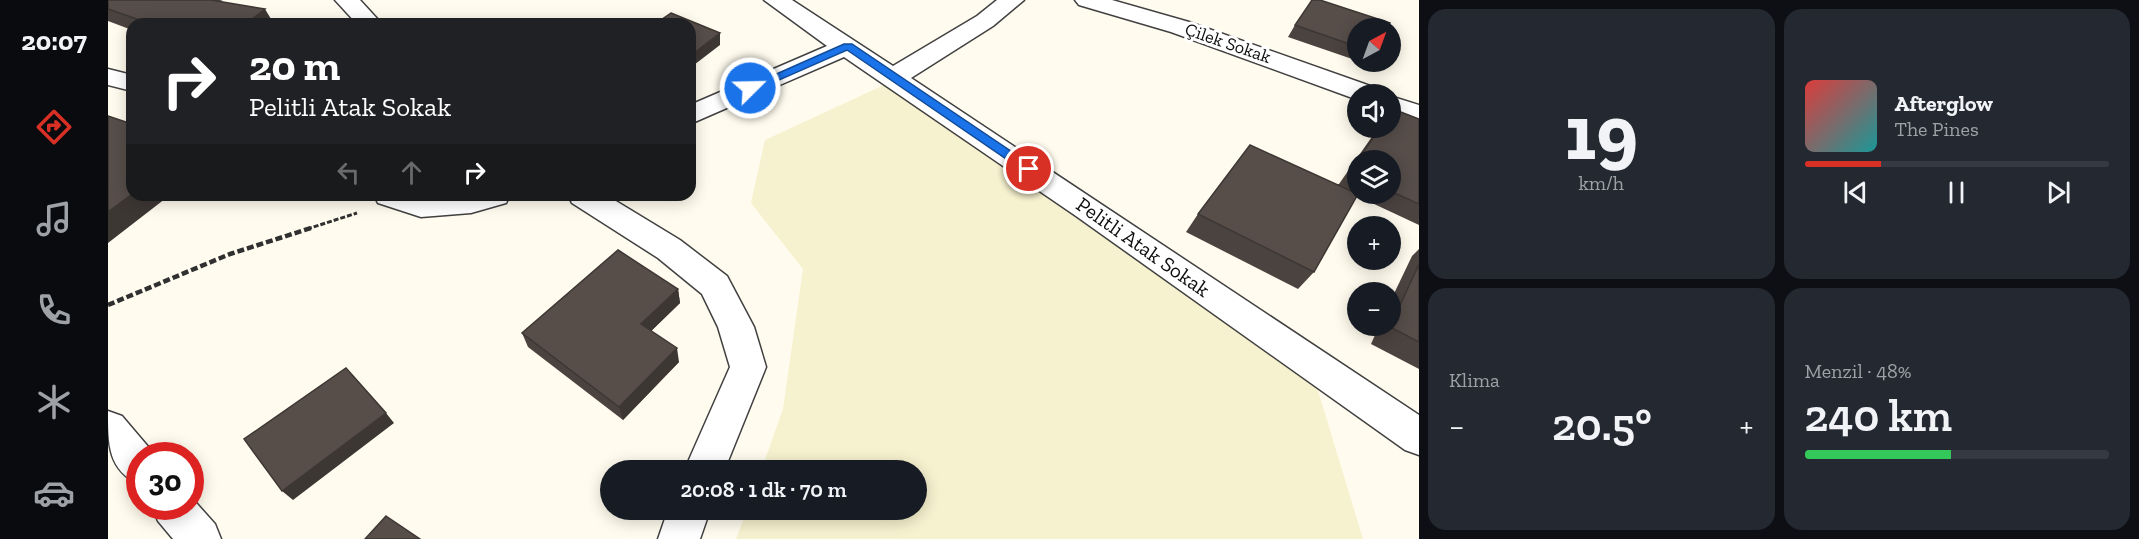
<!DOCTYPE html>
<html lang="tr">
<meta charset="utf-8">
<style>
:root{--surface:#171b24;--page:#242831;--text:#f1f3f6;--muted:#9ea1a6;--line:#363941;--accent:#d93025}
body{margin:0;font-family:"Zilla Slab",serif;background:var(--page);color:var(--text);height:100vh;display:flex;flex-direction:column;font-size:22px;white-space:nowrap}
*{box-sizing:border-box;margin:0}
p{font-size:20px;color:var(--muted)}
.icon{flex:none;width:33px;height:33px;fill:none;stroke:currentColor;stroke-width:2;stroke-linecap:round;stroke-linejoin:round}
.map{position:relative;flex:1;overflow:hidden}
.drawer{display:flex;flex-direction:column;gap:9px;padding:9px;background:#0d0f14;width:720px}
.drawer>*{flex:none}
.top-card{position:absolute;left:18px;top:18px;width:570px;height:183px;border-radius:18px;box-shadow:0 3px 15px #0003;background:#202124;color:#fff;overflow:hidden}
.needle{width:39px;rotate:41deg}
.tools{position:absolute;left:1239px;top:18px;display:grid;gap:12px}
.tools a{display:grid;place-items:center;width:54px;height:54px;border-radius:50%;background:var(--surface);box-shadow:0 3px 15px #0003;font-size:30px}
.speed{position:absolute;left:18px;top:442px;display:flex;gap:12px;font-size:30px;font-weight:700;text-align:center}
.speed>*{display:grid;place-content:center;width:78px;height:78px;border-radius:50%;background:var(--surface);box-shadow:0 3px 15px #0003;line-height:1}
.speed .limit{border:9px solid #d22;background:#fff;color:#111}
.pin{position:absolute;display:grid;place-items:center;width:51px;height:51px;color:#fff;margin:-26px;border:3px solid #fff;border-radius:50%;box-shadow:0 2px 6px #0007}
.me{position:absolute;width:66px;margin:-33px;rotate:67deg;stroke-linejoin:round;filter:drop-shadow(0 0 4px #0008)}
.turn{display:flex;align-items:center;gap:21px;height:126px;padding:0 24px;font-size:27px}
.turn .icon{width:78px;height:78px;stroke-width:2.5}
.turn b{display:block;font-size:42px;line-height:51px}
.lanes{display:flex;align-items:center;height:57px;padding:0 24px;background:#0003;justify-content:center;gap:30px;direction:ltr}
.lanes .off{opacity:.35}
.big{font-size:45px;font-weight:600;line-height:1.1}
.drawer .widget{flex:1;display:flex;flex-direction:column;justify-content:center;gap:9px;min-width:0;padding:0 21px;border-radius:18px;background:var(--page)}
.drawer .dial{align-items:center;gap:0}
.dial b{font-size:78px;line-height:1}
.song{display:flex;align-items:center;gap:18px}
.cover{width:72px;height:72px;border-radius:9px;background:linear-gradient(135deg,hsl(0 70% 55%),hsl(180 70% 35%))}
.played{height:6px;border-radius:3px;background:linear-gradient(90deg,var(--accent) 25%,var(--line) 25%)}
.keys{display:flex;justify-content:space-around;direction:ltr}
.heat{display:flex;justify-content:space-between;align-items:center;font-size:33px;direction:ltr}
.charge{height:9px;border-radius:4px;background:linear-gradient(90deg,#34c759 48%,var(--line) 0)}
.drawer .tiles{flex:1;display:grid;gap:9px;grid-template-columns:repeat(2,1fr)}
.trip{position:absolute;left:492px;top:460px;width:327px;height:60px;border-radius:30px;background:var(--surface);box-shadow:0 3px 15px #0003;font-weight:600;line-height:60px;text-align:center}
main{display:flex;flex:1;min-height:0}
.tab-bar{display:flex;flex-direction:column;width:108px;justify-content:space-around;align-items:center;background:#090b0e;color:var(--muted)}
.tab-bar .icon{width:42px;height:42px}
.tab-bar .on{color:var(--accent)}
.tab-bar b{font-size:27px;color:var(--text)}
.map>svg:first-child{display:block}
.farmland{fill:#f6f1ce}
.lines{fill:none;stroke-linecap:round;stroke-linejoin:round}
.minor-casing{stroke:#414141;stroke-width:3}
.path-far1{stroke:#303030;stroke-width:3;stroke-dasharray:5 2;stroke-linecap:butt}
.path{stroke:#303030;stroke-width:4.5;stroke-dasharray:7 3;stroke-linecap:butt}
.minor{fill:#fff;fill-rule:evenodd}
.wall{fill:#4b4340;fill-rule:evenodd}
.shaded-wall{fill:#3d3734}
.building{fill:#574e4a;stroke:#3d3734;stroke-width:1.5}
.route{fill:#1a73e8;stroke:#114b97;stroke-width:1.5}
.labels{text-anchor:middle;stroke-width:6;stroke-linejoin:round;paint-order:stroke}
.far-street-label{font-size:18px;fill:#0e0e0e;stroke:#fff}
.street-label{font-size:21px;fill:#0e0e0e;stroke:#fff}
</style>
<main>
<nav class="tab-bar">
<b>20:07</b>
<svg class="icon on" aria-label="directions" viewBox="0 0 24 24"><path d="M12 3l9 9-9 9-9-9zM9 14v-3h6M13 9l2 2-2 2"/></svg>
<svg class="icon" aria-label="music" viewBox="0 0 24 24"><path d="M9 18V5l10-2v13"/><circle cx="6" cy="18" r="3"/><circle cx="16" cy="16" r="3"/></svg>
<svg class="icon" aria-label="phone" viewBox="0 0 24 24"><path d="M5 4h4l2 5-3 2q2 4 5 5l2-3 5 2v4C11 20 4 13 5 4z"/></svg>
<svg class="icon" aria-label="climate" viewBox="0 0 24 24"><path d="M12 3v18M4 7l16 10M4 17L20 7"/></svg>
<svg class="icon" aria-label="car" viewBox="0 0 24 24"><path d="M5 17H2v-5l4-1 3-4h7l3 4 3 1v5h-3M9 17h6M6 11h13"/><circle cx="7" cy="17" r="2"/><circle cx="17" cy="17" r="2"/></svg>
</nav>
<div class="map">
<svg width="1311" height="539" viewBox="0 0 1311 539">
<rect width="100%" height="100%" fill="#fffbee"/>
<path class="farmland" d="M 776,85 L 1208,384 L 1255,539 L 628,539 L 639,510 L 808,510 L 808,471 L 653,471 L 675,409 L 695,269 L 643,203 L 657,140 Z"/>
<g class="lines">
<defs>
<path id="minor" d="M 227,0 L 252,0 L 274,24 L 249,24 Z
M 656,0 L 684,0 L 785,66 L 869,16 L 889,0 L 916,0 L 885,26 L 803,78 L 1311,415 L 1311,455 L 1297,450 L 968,216 L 736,57 L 582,124 L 582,105 L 719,46 Z
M 967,0 L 1004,0 L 1081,22 L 1268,88 L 1272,94 L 1250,94 L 1250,100 L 1063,32 L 971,5 Z
M 0,69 L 24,75 L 24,91 L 0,85 Z
M 1282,96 L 1311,105 L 1311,123 L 1282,114 Z
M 266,195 L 402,195 L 398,203 L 363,213 L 313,217 L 270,203 Z
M 460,195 L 498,195 L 572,240 L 619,276 L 646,327 L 658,367 L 616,471 L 576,471 L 622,367 L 610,327 L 594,294 L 550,258 L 464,203 Z
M 0,411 L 14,416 L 48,456 L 32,456 L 32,485 C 0,470 0,445 0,411 Z
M 82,496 L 107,524 L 113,539 L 65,539 L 50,521 L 44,507 L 82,507 Z
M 560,510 L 602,510 L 592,539 L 550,539 Z"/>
</defs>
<use href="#minor" class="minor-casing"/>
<path class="path-far1" d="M 199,229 L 249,213"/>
<path class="path" d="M 0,305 L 122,254 L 203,228"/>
<use href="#minor" class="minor"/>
</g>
<path class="wall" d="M 0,0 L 115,0 L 112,1 L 166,24 L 24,24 L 24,30 L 0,21 Z
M 1187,25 L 1250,28 L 1250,61 L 1180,37 Z
M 1311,119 L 1311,225 L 1249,196 L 1206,272 L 1190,289 L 1078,232 L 1090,214 L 1231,184 L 1270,128 L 1282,128 ZM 1250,160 L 1282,160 L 1282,194 L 1250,194 Z
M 1311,249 L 1311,369 L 1263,344 L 1271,326 L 1282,326 L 1282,302 L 1304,256 Z
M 570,289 L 572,303 L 543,331 L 571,362 L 515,420 L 420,347 L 414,333 Z"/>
<path class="shaded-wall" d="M 157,9 L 166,24 L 138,24 Z
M 612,33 L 612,45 L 582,68 L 582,56 Z
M 24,194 L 24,195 L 62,195 L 0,243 L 0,212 Z
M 570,289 L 572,303 L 536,338 L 533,324 Z
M 569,348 L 571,362 L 515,420 L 511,407 Z
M 278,413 L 286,423 L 185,500 L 174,491 Z"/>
<path class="building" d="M 0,0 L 103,0 L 157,9 L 138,24 L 43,24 L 0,9 Z
M 1204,0 L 1212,0 L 1282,23 L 1279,28 L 1250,28 L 1250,47 L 1187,25 Z
M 563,13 L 612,33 L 582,56 L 582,24 L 547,24 Z
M 1285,109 L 1311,119 L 1311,204 L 1282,191 L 1282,160 L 1250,160 L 1250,176 L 1241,172 L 1272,128 L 1282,128 L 1282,113 Z
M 0,116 L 24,124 L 24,194 L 0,212 Z
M 1142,145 L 1250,194 L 1206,272 L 1090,214 Z
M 510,250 L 570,289 L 533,324 L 569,348 L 511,407 L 414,333 Z
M 1311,264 L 1311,342 L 1282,327 Z
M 238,368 L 278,413 L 174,491 L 136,439 Z
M 278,516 L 312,539 L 257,539 Z"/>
<path class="route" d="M 736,44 L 744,44 L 925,166 L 925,172 L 917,172 L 739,50 L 646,91 L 637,88 Z"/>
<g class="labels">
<g class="far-street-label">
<text transform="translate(1120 43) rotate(19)" y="6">Çilek Sokak</text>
</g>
<g class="street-label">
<text transform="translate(1035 247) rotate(35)" y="7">Pelitli Atak Sokak</text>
</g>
</g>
</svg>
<div class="tools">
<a><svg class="needle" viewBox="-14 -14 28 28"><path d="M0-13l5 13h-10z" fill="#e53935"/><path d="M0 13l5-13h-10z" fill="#9ea1a6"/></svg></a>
<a><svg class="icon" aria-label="sound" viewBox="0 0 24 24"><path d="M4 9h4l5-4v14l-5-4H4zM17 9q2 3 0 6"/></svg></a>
<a><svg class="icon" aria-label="layers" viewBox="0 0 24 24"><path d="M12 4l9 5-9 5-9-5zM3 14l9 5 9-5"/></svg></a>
<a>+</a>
<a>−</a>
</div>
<div class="speed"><div class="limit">30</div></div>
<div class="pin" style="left:921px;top:169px;background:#d93025"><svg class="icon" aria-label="arrive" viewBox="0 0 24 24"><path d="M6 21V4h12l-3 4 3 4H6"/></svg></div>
<svg class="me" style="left:642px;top:88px" viewBox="-20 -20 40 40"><circle r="17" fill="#1a73e8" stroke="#fff" stroke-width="3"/><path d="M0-11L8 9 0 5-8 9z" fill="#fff"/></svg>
<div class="trip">20:08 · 1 dk · 70 m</div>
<div class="top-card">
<div class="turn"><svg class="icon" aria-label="right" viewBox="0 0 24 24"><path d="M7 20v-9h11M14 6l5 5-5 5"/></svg><div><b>20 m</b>Pelitli Atak Sokak</div></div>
<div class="lanes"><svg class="icon off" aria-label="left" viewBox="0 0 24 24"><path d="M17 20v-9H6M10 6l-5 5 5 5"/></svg><svg class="icon off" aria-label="ahead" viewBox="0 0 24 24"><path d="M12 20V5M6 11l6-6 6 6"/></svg><svg class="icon" aria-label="right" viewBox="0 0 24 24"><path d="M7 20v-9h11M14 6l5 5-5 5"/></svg></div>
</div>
</div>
<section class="drawer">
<div class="tiles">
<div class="widget dial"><b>19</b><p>km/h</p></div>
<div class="widget">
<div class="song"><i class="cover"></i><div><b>Afterglow</b><p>The Pines</p></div></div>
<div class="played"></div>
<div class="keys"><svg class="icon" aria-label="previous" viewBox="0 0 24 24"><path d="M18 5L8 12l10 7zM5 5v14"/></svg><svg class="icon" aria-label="pause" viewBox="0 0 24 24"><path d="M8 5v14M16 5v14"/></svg><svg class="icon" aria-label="next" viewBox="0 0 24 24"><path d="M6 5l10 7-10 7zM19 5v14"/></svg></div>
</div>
<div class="widget"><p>Klima</p>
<div class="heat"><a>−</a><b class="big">20.5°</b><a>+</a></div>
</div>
<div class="widget"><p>Menzil · 48%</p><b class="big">240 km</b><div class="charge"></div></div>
</div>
</section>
</main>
